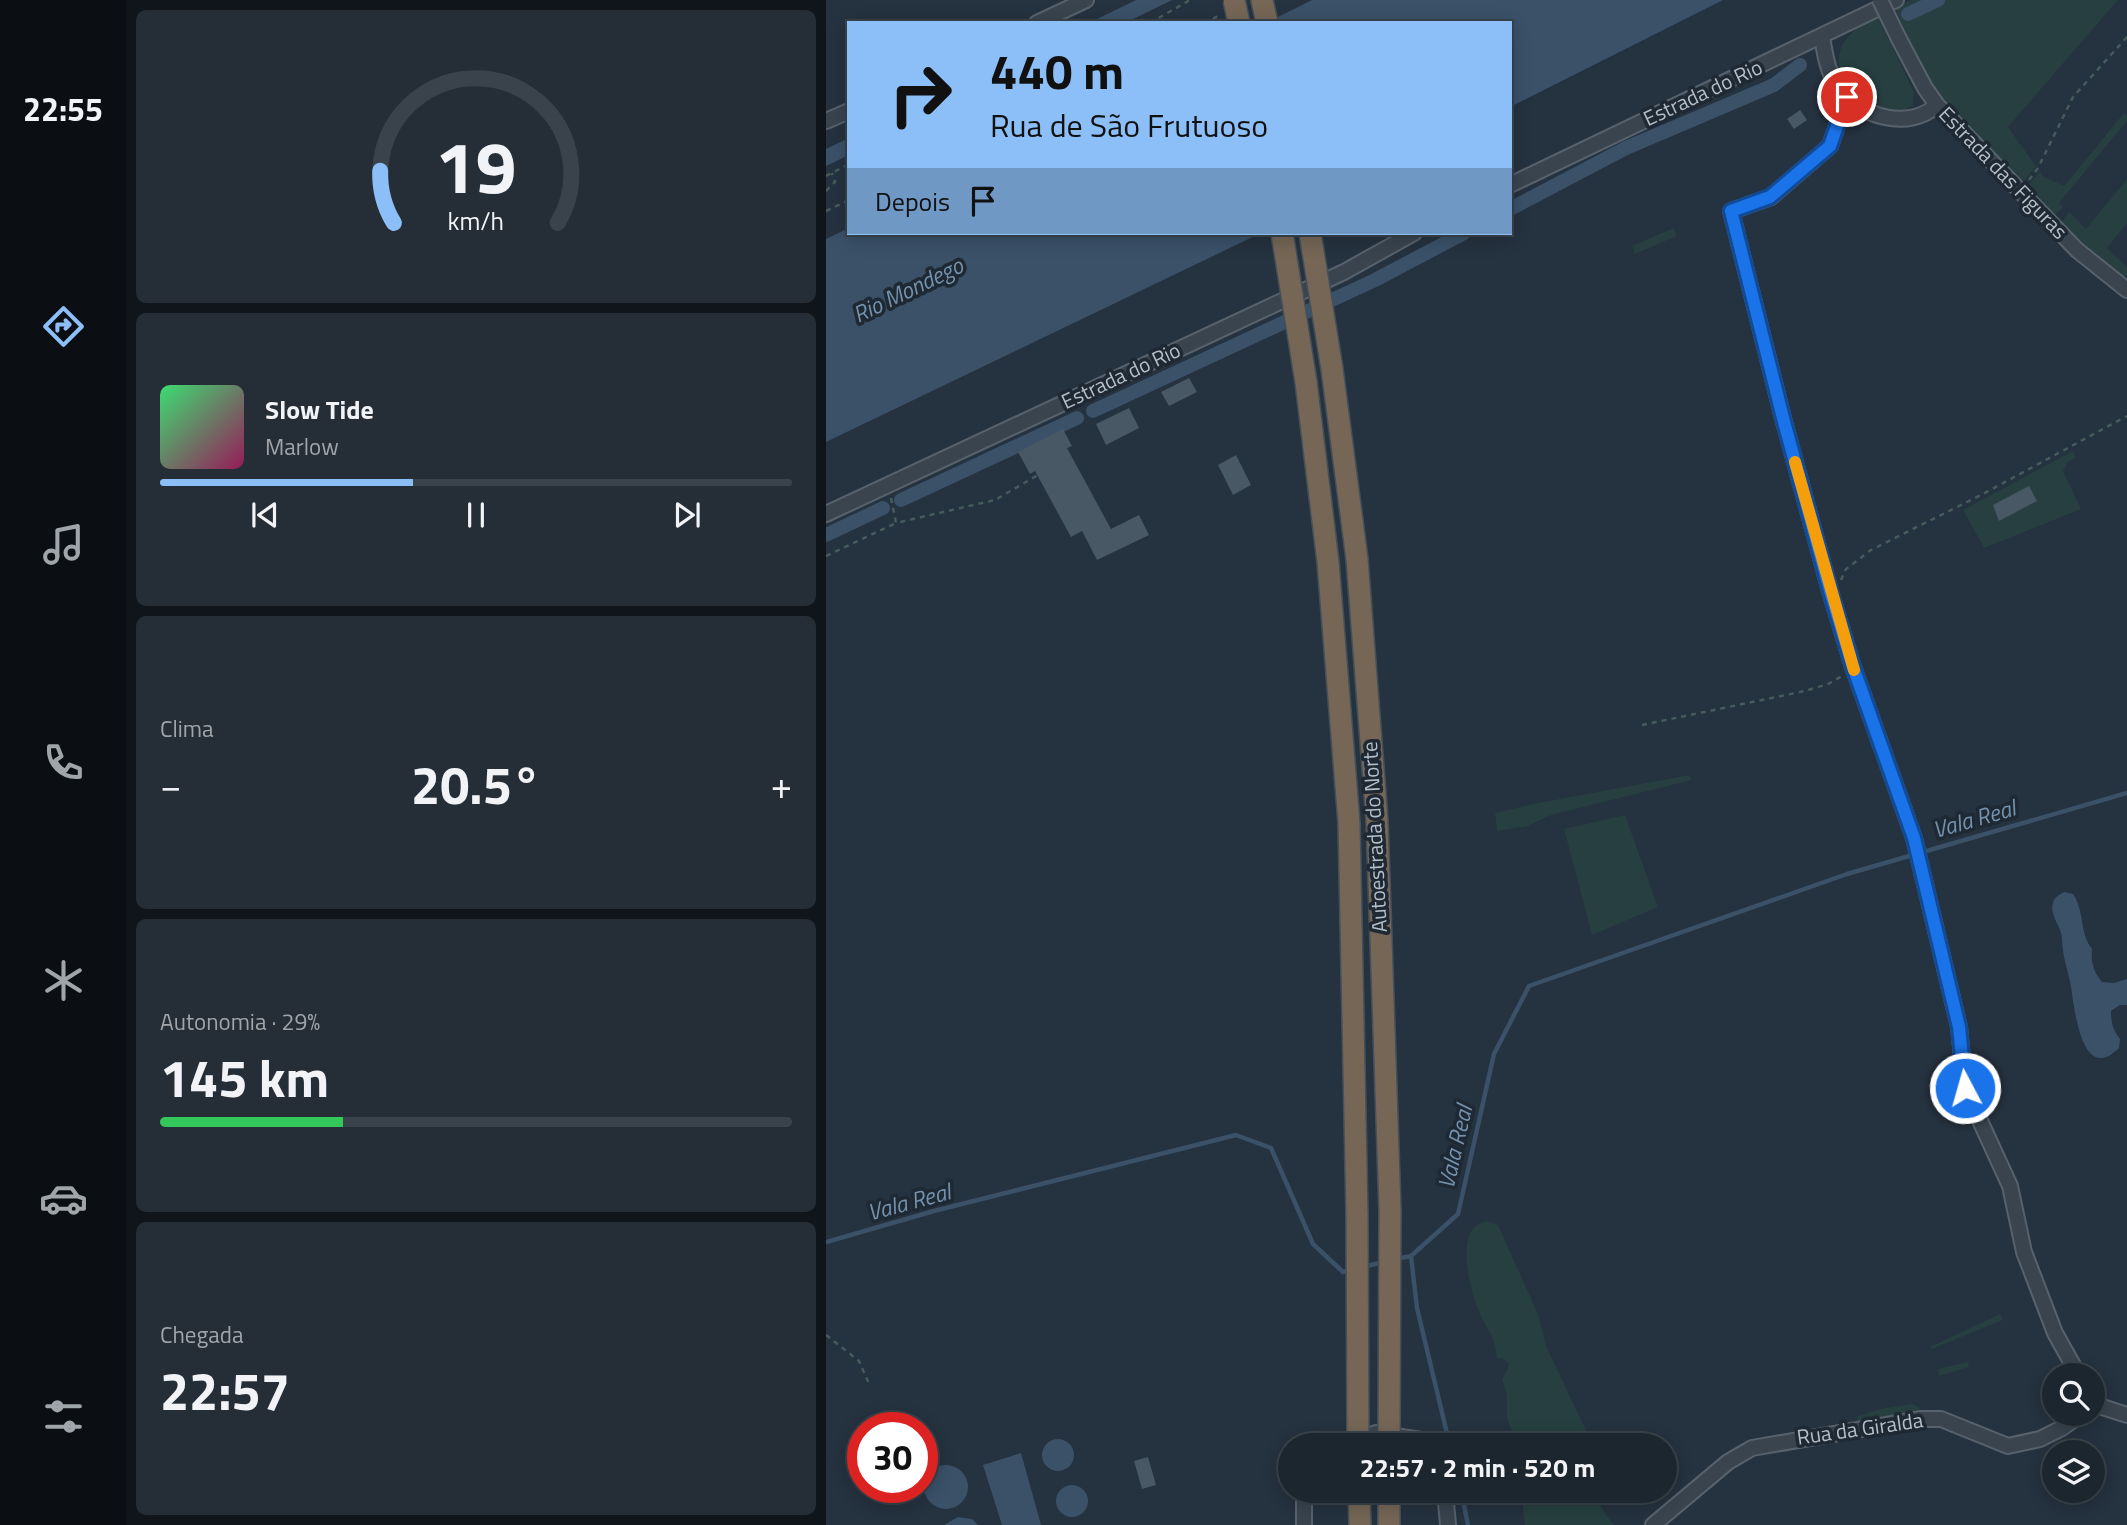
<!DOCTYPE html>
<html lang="pt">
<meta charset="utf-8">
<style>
:root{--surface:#1c262f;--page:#252e37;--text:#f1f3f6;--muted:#a0a5aa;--line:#3a434b;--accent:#8cbff7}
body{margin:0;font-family:"Titillium Web",sans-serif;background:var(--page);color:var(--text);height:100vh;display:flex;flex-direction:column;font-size:26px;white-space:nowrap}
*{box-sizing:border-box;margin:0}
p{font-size:23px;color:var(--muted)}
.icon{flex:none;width:38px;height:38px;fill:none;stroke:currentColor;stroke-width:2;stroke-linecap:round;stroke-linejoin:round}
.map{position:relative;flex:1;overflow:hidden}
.drawer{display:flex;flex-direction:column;gap:10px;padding:10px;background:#0f151a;width:700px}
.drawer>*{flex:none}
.top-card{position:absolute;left:21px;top:21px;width:665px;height:214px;border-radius:0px;box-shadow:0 4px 18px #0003,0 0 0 2px var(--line);background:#8cbff7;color:#111;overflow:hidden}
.tools{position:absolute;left:1216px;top:1363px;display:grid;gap:14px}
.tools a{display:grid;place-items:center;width:63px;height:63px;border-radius:50%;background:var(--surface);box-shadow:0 4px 18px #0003,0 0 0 2px var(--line);font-size:35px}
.speed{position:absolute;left:21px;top:1412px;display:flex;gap:14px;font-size:35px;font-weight:700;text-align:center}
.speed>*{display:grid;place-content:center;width:91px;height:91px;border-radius:50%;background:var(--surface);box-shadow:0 4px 18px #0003,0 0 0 2px var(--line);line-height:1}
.speed .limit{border:10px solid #d22;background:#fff;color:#111}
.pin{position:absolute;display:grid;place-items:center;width:60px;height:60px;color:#fff;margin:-30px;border:4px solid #fff;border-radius:50%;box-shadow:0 2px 7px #0007}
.me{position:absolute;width:77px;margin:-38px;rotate:354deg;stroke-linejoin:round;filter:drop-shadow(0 0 5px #0008)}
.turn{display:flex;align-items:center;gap:24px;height:147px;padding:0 28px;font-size:32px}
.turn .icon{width:91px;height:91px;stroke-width:2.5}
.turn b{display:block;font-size:49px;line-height:60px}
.then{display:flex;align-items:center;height:66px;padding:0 28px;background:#0003;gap:14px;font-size:26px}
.big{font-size:52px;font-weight:700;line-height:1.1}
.drawer .tile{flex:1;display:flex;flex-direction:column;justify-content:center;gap:10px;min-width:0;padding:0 24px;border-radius:10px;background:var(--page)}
.drawer .dial{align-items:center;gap:0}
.dial svg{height:182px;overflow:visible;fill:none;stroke:var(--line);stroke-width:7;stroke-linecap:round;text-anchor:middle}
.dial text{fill:var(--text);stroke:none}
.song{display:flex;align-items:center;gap:21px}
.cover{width:84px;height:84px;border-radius:10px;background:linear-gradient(135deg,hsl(140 70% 55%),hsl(330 70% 35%))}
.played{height:7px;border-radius:4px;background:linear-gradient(90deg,var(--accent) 40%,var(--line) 40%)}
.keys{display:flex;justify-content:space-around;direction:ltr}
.heat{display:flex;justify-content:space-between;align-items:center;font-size:38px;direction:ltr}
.charge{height:10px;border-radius:5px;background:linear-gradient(90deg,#34c759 29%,var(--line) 0)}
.trip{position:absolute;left:452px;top:1433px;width:399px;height:70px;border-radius:35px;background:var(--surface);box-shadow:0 4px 18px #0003,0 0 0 2px var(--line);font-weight:700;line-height:70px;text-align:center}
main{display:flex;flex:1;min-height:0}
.tab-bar{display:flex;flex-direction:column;width:126px;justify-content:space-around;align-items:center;background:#0b0f13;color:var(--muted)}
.tab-bar .icon{width:49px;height:49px}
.tab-bar .current{color:var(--accent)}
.tab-bar b{font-size:32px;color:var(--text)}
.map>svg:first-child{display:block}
.green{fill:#273f40}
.water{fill:#3a5168}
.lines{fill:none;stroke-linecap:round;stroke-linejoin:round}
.stream{stroke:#3a5168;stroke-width:4.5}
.canal{stroke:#3a5168;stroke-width:14}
.building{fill:#495865}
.minor-casing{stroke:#57626c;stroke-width:18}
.highway-casing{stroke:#444f59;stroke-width:24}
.path{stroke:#455c5c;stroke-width:2.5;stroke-dasharray:5 5;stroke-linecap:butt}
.minor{stroke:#39444f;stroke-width:14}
.highway{stroke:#756656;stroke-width:21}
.minor-bridge-casing{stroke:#57626c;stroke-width:18;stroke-linecap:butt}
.highway-bridge-casing{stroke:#444f59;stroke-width:24;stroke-linecap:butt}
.minor-bridge{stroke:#39444f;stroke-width:14}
.highway-bridge{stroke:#756656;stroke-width:21}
.route-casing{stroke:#114b97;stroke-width:18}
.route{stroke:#1a73e8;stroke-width:12}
.slow{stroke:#f59e0b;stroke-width:12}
.labels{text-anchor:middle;stroke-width:7;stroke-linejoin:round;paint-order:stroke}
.street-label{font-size:21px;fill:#b5bfc9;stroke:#1e2934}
.water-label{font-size:23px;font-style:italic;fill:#7592ac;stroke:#1e2934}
</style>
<main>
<nav class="tab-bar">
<b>22:55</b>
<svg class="icon current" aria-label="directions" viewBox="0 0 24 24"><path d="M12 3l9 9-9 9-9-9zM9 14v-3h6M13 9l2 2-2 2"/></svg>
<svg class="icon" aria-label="music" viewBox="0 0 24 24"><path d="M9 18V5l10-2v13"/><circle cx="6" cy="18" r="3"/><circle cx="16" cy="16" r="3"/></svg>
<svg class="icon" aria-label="phone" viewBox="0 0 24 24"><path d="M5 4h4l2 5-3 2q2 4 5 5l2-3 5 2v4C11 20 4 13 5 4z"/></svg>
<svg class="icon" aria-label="climate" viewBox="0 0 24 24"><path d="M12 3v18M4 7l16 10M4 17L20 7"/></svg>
<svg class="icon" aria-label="car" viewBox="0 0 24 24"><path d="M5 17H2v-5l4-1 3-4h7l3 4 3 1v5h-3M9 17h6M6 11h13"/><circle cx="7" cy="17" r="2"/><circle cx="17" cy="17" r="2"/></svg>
<svg class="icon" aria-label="filters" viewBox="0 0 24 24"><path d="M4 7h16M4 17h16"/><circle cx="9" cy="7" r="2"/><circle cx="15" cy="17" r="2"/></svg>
</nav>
<section class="drawer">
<div class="tile dial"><svg viewBox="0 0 100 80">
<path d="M14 69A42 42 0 1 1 86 69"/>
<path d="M14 69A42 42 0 0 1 8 46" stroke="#8cbff7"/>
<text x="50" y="56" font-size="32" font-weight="700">19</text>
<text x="50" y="72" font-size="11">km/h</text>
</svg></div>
<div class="tile">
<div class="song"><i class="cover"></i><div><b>Slow Tide</b><p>Marlow</p></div></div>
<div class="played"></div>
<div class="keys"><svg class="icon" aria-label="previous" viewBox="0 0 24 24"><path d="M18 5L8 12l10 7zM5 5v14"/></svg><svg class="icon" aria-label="pause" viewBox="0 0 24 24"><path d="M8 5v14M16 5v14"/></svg><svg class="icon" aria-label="next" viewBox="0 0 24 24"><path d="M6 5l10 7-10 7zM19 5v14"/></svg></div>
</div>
<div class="tile"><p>Clima</p>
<div class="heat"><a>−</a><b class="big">20.5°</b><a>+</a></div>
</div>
<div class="tile"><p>Autonomia · 29%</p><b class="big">145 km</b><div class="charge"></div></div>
<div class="tile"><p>Chegada</p><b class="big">22:57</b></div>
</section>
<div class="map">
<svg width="1301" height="1525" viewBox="0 0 1301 1525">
<rect width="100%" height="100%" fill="#25323f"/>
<path class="green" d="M 1085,0 L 1292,0 L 1182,127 L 1210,166 L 1198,181 C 1168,153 1135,125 1110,92 C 1097,75 1089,55 1079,36 L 1081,34 L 1069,8 Z
M 1051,16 L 1088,92 L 1087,105 C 1055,131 960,60 1051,16 Z
M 1298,113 L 1301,116 L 1301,121 L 1233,203 L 1237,207 L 1229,215 L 1202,185 L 1214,171 L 1217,176 L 1238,186 Z
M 1301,179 L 1301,223 L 1281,248 L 1301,267 L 1301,275 L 1295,280 L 1236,222 L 1243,212 L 1260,229 Z
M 847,228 L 851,236 L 809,254 L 806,246 Z
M 1247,451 L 1250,457 L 1242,462 L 1237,471 L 1255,509 L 1158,548 L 1137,510 Z
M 863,775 L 866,780 L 725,815 L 702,826 L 671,831 L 669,813 L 707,804 Z
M 799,815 L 832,907 L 766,935 L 738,829 Z
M 660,1221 L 672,1225 L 712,1314 L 720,1346 L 767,1445 L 690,1445 L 681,1418 L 681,1396 L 676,1380 L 683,1365 L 678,1359 L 671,1358 C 669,1338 664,1334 656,1318 C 646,1299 632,1248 647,1229 C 650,1225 656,1223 660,1221 Z
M 1174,1314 L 1177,1320 L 1106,1349 L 1104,1347 Z
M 1142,1362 L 1143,1367 L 1113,1376 L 1112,1369 Z
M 1086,1404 L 1093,1407 L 1093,1414 L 1033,1424 L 1030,1417 L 1054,1409 Z
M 695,1491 L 768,1491 L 778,1512 L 788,1525 L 699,1525 Z"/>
<path class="water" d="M 310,0 L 346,0 L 299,23 L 263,23 Z
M 486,0 L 897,0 L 684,107 L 684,23 L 440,23 Z
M 23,138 L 23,155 L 0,166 L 0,149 Z
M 23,228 L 23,233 L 435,233 L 0,442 L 0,239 Z
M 1238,892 L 1247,894 C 1259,912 1253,932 1266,949 C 1265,963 1267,971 1276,982 L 1288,983 L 1301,979 L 1301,1005 L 1294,1005 L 1285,1011 C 1285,1023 1287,1030 1294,1039 L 1293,1048 C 1254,1087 1248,1002 1244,981 C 1240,964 1237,958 1236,939 C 1236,927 1223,916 1227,903 C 1228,897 1233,895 1238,892 Z
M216 1455a16 16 0 1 1 32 0a16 16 0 1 1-32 0Z
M 195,1453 L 215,1525 L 176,1525 L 157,1465 Z
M98 1487a22 22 0 1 1 44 0a22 22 0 1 1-44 0Z
M230 1501a16 16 0 1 1 32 0a16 16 0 1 1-32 0Z
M 132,1517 L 146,1519 L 152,1525 L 118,1525 Z"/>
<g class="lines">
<path class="stream" d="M 0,1242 L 108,1211 L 410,1135 L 445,1148 L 487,1244 L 517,1272 L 524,1270
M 585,1256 L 591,1308 L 624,1446
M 570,1259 L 585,1256 L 632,1214 L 668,1054 L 703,986 L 1021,874 L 1301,793
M 536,1267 L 558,1262
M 635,1491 L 642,1525"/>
<path class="canal" d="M 1082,14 L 1112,0
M 684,209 L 800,148 L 948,85 L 974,65
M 267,411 L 549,280 L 638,233
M 75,500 L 251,418
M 0,535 L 57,508"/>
</g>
<path class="building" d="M 974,110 L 981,120 L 968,129 L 961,119 Z
M 363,378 L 371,392 L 343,406 L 335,392 Z
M 303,408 L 313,428 L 280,445 L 270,424 Z
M 237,429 L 246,446 L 241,448 L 285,529 L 313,515 L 323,535 L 271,560 L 256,531 L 245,537 L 209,471 L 204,474 L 192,452 Z
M 410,455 L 425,485 L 407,495 L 392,465 Z
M 1203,486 L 1211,501 L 1173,521 L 1167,505 Z
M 322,1457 L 330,1485 L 316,1489 L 308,1461 Z"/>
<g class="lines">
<defs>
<path id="minor" d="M 211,23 L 260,0
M 996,37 C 999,55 1002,74 1013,89 C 1035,117 1083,131 1111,105
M 1073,39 L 1099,88 L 1111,105 L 1251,250 L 1301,290
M 1021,97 L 1004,146 L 945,197 L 905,211 L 957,418 L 1004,591 L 1026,664 L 1088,838 L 1133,1027 L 1139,1088 L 1184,1186 L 1198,1252 L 1229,1333 L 1253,1376
M 0,121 L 23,111
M 684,185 L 1070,0
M 0,514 L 518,272 L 588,233
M 1267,1400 L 1270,1405 L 1301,1415
M 512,1446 L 550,1433 L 595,1440 L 601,1446
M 478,1491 L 478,1525
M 619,1491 L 622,1525
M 827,1525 L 902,1462 L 926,1448 L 1094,1419 L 1115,1419 L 1182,1446 L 1214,1439 L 1236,1428 L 1256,1414"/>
<path id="highway" d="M 436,0 L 441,23
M 506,369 L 531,559 L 551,820 L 564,1210
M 480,382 L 502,562 L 523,823 L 531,1215
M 533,1491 L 534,1525
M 563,1525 L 563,1491"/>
</defs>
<use href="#minor" class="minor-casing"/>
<use href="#highway" class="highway-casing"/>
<path class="path" d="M 324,23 L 364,0
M 378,23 L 394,15
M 0,176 L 23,164
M 1203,180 L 1212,168 L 1247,97 L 1301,37
M 0,191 L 9,182 L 6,173
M 0,211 L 23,200
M 65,498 L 70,523 L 169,500 L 212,475
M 0,556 L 70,523
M 1015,580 L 1020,569 L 1045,550 L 1155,495 L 1301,416
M 816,725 L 979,691 L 1002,684 L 1016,676
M 0,1335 L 33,1361 L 44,1386"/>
<use href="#minor" class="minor"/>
<use href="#highway" class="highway"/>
<defs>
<path id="minor-bridge" d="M 1054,0 L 1073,39"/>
<path id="highway-bridge" d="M 408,0 L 413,23
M 456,233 L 480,382
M 484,233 L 506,369
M 531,1215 L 532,1446
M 563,1446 L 564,1210"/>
</defs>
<use href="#minor-bridge" class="minor-bridge-casing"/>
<use href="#highway-bridge" class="highway-bridge-casing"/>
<use href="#minor-bridge" class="minor-bridge"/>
<use href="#highway-bridge" class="highway-bridge"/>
</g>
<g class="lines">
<defs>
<path id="route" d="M 1021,97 L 1004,146 L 944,197 L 905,211 L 957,418 L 1004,591 L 1026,664 L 1088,838 L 1133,1027 L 1139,1088"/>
</defs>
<use href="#route" class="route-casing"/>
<use href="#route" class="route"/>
<path class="slow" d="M 969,462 L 1028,670"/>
</g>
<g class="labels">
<g class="street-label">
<text transform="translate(877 93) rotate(-25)" y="7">Estrada do Rio</text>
<text transform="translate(1177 173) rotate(46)" y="7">Estrada das Figuras</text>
<text transform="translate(295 376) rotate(-25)" y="7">Estrada do Rio</text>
<text transform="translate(549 837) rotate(-93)" y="7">Autoestrada do Norte</text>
<text transform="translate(1034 1429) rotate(-8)" y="7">Rua da Giralda</text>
</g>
<g class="water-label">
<text transform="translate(82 290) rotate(-26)" y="8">Rio Mondego</text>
<text transform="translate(1148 819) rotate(-16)" y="8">Vala Real</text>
<text transform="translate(629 1147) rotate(-77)" y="8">Vala Real</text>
<text transform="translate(83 1202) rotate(-15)" y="8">Vala Real</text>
</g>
</g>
</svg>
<div class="tools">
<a><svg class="icon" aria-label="search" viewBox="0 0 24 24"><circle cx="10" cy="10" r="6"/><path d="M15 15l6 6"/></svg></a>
<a><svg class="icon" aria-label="layers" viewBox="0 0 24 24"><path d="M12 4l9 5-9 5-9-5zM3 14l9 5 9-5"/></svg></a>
</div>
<div class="speed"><div class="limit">30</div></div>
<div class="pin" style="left:1021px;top:97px;background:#d93025"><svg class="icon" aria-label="arrive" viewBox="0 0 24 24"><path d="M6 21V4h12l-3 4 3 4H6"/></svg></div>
<svg class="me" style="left:1139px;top:1088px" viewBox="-20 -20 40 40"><circle r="17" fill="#1a73e8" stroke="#fff" stroke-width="3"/><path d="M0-11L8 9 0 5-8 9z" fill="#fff"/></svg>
<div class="trip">22:57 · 2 min · 520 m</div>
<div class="top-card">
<div class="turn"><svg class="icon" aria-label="right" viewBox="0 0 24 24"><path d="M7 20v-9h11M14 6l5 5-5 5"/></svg><div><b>440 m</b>Rua de São Frutuoso</div></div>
<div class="then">Depois<svg class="icon" aria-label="arrive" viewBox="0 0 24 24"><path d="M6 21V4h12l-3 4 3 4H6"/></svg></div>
</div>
</div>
</main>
